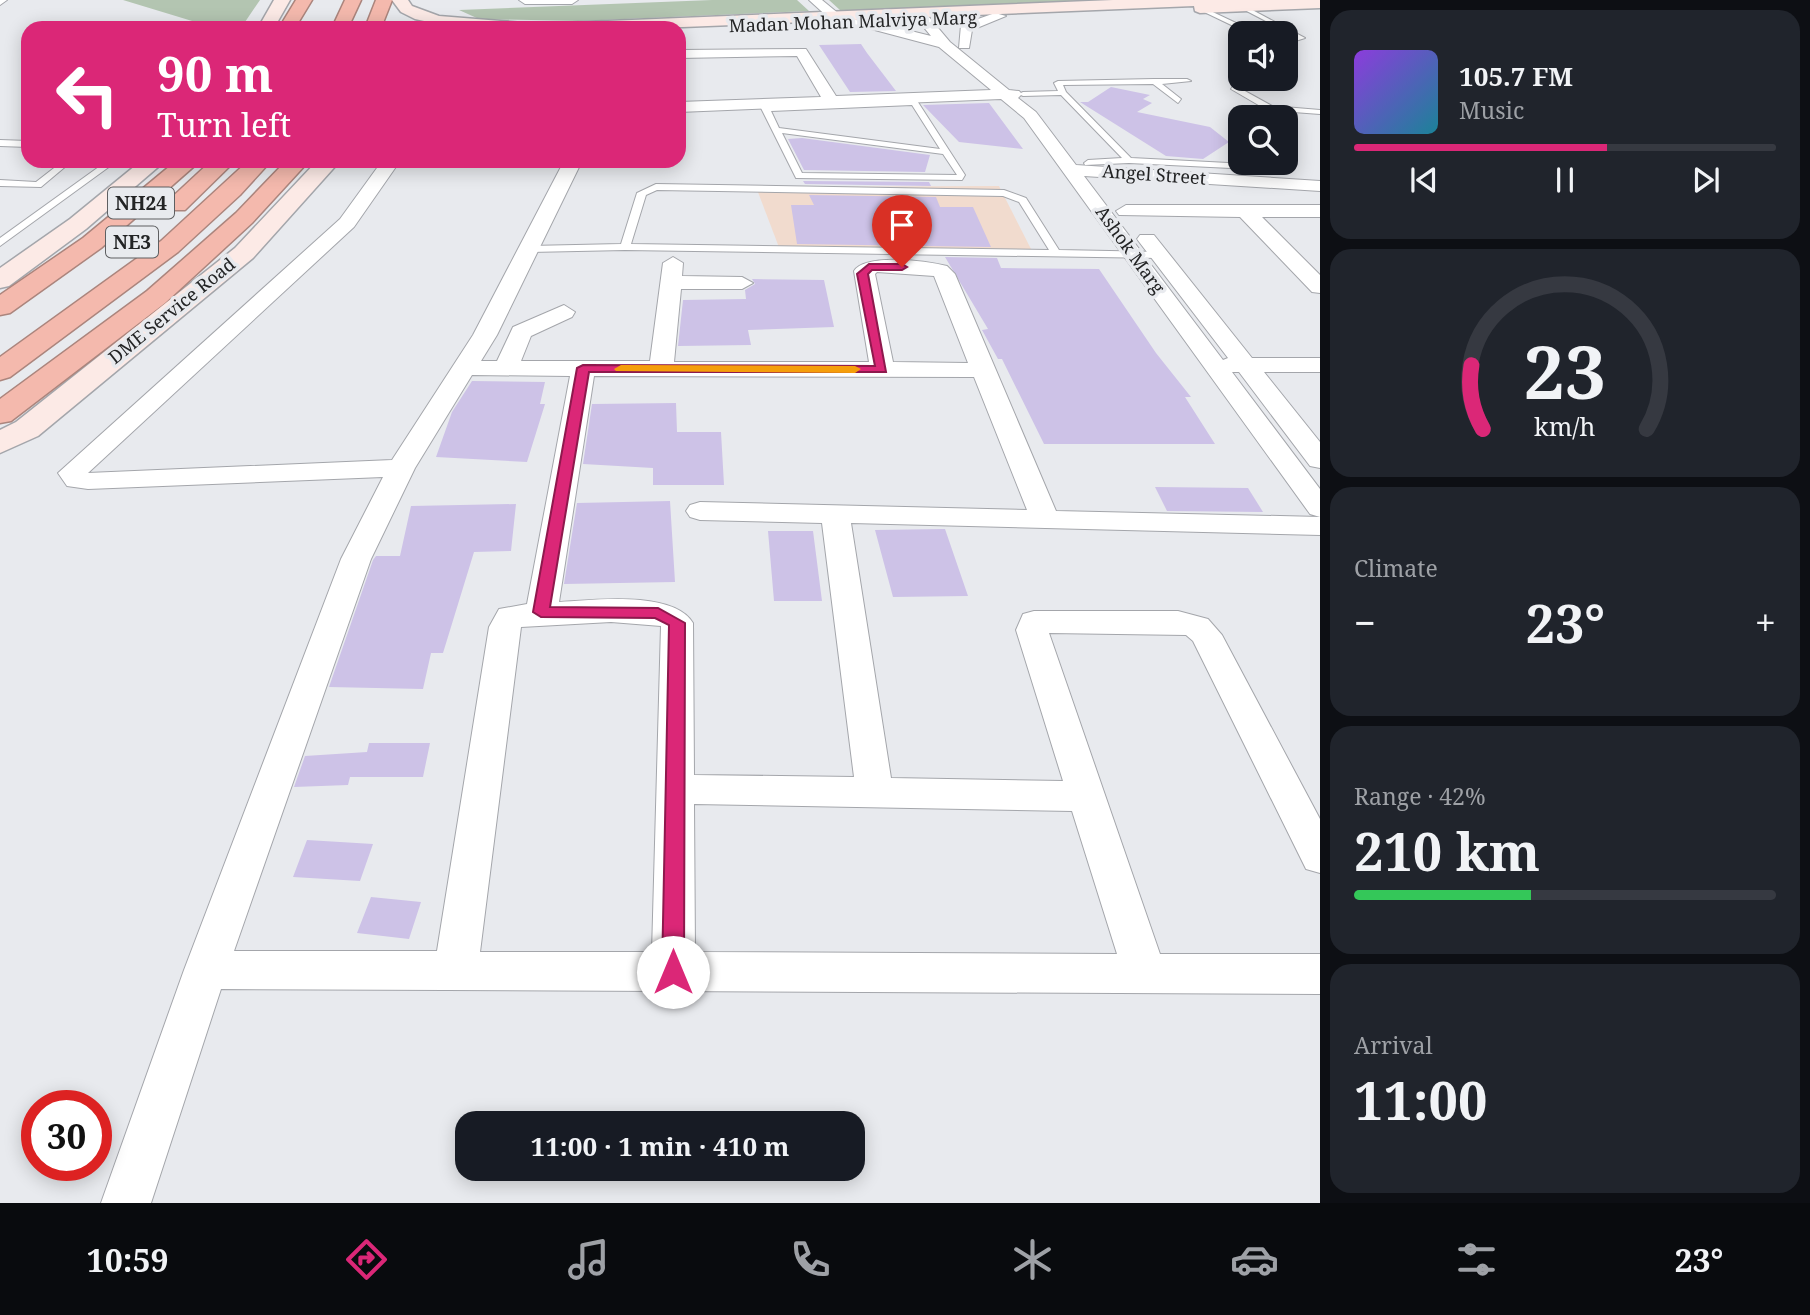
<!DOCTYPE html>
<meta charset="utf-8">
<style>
:root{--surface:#171b24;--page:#20242c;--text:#f1f3f6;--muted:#9ea1a6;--line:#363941;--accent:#db2777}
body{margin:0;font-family:"Noto Serif",serif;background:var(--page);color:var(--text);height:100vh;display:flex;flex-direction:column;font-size:26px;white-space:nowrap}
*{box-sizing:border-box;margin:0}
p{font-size:23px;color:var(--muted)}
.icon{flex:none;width:38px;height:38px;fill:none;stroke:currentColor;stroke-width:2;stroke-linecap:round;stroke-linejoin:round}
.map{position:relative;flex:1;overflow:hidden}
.panel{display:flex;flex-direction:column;gap:10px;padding:10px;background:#0d0f14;width:490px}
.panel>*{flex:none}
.guide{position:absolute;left:21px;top:21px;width:665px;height:147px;border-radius:21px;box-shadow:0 4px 18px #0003;background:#db2777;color:#fff;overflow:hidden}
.controls{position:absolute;left:1228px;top:21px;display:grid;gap:14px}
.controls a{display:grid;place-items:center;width:70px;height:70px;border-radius:14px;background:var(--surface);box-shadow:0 4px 18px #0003;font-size:35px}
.speed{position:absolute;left:21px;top:1090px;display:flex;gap:14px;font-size:35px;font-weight:700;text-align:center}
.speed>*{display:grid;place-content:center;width:91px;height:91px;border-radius:50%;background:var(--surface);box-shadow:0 4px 18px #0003;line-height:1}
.speed .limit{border:10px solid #d22;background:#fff;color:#111}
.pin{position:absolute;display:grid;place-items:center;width:60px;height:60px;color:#fff;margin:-72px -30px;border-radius:50% 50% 50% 0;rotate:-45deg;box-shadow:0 0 7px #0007}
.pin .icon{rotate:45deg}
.me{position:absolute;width:77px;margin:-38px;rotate:0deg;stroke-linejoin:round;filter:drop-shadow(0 0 5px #0008)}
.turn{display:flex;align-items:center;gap:24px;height:147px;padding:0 21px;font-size:32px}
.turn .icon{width:91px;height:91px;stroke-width:2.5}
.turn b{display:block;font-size:49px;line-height:60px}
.big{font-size:52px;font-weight:700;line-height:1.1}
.panel .widget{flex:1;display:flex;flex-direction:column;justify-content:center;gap:10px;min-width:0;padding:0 24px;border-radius:21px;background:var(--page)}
.panel .dial{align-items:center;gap:0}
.dial svg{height:182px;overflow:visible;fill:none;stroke:var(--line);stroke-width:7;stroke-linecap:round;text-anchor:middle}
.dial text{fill:var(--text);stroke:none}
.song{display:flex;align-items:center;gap:21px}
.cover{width:84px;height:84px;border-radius:10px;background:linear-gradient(135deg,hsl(270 70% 55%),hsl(190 70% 35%))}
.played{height:7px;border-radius:4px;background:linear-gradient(90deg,var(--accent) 60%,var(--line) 60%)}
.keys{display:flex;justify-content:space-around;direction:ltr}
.heat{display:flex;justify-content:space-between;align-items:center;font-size:38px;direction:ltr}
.charge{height:10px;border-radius:5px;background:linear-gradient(90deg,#34c759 42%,var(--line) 0)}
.trip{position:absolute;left:455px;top:1111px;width:410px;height:70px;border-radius:21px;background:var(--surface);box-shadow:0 4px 18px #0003;font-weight:700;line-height:70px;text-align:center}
.dock{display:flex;height:112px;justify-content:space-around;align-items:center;background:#090b0e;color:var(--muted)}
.dock .icon{width:49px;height:49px}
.dock .on{color:var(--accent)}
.dock b{font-size:32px;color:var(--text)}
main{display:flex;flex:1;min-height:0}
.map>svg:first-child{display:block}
.medical{fill:#f1dbce}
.green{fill:#b3c5b1}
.building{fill:#cdc2e7}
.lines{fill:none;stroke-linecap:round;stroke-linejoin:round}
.lane-casing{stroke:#a4a6ab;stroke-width:2}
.street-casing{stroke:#a4a6ab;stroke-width:2}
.secondary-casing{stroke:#a4a6ab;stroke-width:3}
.highway-casing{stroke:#ab857d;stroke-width:3}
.lane{fill:#fff;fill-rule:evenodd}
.street{fill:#fff;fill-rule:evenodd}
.secondary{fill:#fceae6;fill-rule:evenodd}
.highway{fill:#f4b9ad;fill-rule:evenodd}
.route{fill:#db2777;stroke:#8e194d;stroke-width:2}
.slow{fill:#f59e0b}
.labels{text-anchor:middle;stroke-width:7;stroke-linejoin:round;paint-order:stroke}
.far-street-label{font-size:18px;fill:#232425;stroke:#e8eaee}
.shield{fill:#e8eaee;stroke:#5e5f61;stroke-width:2}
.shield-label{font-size:19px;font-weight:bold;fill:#232425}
</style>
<main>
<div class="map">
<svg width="1320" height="1203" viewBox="0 0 1320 1203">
<rect width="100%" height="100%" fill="#e8eaee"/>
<path class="medical" d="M 999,186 L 1031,249 L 780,250 L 756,187 Z"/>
<path class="green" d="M 123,0 L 260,0 L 245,22 L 202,24 Z
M 712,0 L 797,0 L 809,11 L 578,21 L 479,19 L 459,10 Z
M 829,0 L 1092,0 L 841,11 Z"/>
<path class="building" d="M 861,44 L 867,53 L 896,91 L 850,92 L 819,45 Z
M 1111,87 L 1150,95 L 1143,99 L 1152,103 L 1137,112 L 1210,127 L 1229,142 L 1203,159 L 1166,156 L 1080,102 L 1088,102 Z
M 989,103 L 1023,149 L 959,142 L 923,105 Z
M 802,138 L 930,155 L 925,172 L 804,170 L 788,139 Z
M 803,181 L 929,182 L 931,186 L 805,184 Z
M 809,195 L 936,197 L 940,207 L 973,207 L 991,247 L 797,244 L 791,205 L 814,205 Z
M 945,257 L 997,258 L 1001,268 L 1099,269 L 1156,353 L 1191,397 L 1185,397 L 1215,444 L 1044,444 L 1002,359 L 998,359 L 982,330 L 988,329 Z
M 752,279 L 824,280 L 834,327 L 748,330 L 751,345 L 678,346 L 683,300 L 746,299 L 745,290 L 755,284 Z
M 472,381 L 545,382 L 540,404 L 545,404 L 527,462 L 436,457 L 452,412 Z
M 676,403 L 677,432 L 721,432 L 724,485 L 653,485 L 653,468 L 583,464 L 592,404 Z
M 1155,487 L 1248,488 L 1263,512 L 1167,511 Z
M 670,501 L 675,582 L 564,584 L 577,503 Z
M 516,504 L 511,551 L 474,552 L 443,653 L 431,653 L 423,689 L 329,687 L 373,560 L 376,556 L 400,556 L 411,506 Z
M 945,529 L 968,596 L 893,597 L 875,530 Z
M 768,531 L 813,531 L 822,601 L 774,601 Z
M 369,743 L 430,743 L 423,777 L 350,777 L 348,785 L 294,787 L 305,756 L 367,752 Z
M 307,840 L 373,844 L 360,881 L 293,877 Z
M 371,897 L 421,902 L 409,939 L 357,933 Z"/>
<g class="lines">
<defs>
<path id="lane" d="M 1239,5 L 1243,5 L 1305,38 L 1286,44 L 1286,40 L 1296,37 L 1239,7 Z
M 1200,6 L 1255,32 L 1256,33 L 1248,33 L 1198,9 Z
M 1154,79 L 1187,79 L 1191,81 L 1162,84 L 1181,99 L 1178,103 L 1153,84 L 1063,85 L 1066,92 L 1131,158 L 1248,164 L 1252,167 L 1251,169 L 1129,163 L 1085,165 L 1084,163 L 1088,160 L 1122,158 L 1061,95 L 1023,96 L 1019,94 L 1023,92 L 1058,91 L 1054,83 L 1058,81 Z
M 1234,85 L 1272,106 L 1320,110 L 1320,114 L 1267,110 L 1231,89 Z
M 908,96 L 914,96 L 965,175 L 962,180 L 796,178 L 759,104 L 766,102 L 768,107 L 909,101 ZM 912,105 L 940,149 L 779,128 L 771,111 ZM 782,133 L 943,154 L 957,175 L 802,173 Z
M 0,140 L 28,141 L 28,147 L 0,146 Z
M 63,161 L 72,161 L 41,187 L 0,186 L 0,180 L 36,182 Z
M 107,161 L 117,161 L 0,246 L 0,238 Z
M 656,184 L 1004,190 L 1026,198 L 1059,250 L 1160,252 L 1165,255 L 1160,258 L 625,250 L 530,252 L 525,249 L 530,246 L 621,244 L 637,193 ZM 657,190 L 1003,196 L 1019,202 L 1049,250 L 631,244 L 646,195 Z"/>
<path id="street" d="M 0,0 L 7,0 L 0,5 Z
M 519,0 L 578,0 L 572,4 L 525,4 Z
M 809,0 L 822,0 L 839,14 L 839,19 L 871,21 L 931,36 L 912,13 L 923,10 L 950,42 L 1009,90 L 1019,91 L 1022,94 L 1018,98 L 1036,112 L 1076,165 L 1320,181 L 1320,191 L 1084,176 L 1223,360 L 1228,358 L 1140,243 L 1137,239 L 1140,235 L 1154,235 L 1252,358 L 1320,358 L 1320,372 L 1264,372 L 1320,442 L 1320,468 L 1310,466 L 1239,372 L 1232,372 L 1320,489 L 1320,517 L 1310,514 L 1024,118 L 1001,99 L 679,112 L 679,102 L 821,97 L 797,56 L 679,58 L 679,50 L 806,49 L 836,96 L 991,90 L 939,47 L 871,29 L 831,26 L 831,20 Z
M 995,13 L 1006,16 L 972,30 L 969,48 L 959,48 L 961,25 Z
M 382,161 L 400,161 L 354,227 L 88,473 L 392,460 L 473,335 L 564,161 L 582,161 L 497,335 L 481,361 L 497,361 L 513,327 L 564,305 L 575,312 L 572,317 L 531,336 L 521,361 L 650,361 L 663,263 L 673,257 L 683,263 L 682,276 L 742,277 L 753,283 L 742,289 L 681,289 L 674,362 L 869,362 L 854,271 C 866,253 927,261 947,266 L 955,274 L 1056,511 L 1320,517 L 1320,535 L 851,523 L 891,778 L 1063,781 L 1016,630 L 1023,614 L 1034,611 L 1178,611 L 1208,619 L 1222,635 L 1320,819 L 1320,873 L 1306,869 L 1193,641 L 1186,635 L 1049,633 L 1160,954 L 1320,954 L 1320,994 L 221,989 L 151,1203 L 101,1203 L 184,970 L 341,559 L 383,477 L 88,489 L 67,486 L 58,473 L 340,219 ZM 877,272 L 934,276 L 968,363 L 893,362 L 875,274 ZM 472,375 L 570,376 L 527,604 L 499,609 L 489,627 L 437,951 L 234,951 L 371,559 L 415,468 ZM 594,376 L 974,377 L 1027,510 L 700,502 L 690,505 L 686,511 L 690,517 L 700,520 L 822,523 L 854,777 L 694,775 L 693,623 C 673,590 593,600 559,602 ZM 611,622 L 661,626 L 652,952 L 480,952 L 521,627 ZM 694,804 L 1072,811 L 1117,954 L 695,952 Z
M 1126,205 L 1320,205 L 1320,217 L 1262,217 L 1320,275 L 1320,293 L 1312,292 L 1240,217 L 1119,215 L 1116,211 Z"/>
<path id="secondary" d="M 274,0 L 290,0 L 274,28 L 258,28 Z
M 392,0 L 408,0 L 412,6 L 439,16 L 536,24 L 1113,0 L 1320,0 L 1320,8 L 1200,13 L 1195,11 L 1194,6 L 658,28 L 456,28 L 415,19 L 401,12 Z
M 141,161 L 165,161 L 86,229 L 9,286 L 0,288 L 0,268 L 70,219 Z
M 317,161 L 340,161 L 253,258 L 38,436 L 0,453 L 0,430 L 16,422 L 235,248 Z"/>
<path id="highway" d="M 296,0 L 312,0 L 295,28 L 279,28 Z
M 345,0 L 361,0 L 348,28 L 332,28 Z
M 376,0 L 392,0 L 381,28 L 365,28 Z
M 176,161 L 200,161 L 101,248 L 10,313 L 0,315 L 0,295 L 83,238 Z
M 211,161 L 235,161 L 185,210 L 169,210 L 165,205 L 169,200 Z
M 248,161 L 271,161 L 240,195 L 178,252 L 10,377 L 0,380 L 0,357 L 161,241 Z
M 286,161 L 309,161 L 252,223 L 165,303 L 11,421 L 0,423 L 0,399 L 147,291 L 236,213 Z"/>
</defs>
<use href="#lane" class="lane-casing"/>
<use href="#street" class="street-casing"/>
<use href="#secondary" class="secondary-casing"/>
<use href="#highway" class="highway-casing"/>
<use href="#lane" class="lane"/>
<use href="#street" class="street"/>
<use href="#secondary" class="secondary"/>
<use href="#highway" class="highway"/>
</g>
<path class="route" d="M 869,264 L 902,264 L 907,267 L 902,270 L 872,270 L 868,274 L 886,372 L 589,372 L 550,607 L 658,608 L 685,623 L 684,972 L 681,979 L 673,982 L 665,979 L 662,972 L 669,625 L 655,618 L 541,617 L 533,612 L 577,368 L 583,365 L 875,366 L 857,274 Z"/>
<path class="slow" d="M 621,365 L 855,366 L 861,369 L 855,373 L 616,371 L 614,369 Z"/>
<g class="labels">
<g class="far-street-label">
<text transform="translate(853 22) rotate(-2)" y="6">Madan Mohan Malviya Marg</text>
<text transform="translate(1154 175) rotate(4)" y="6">Angel Street</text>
<text transform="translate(1130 250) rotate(54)" y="6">Ashok Marg</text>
<text transform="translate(172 311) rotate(-39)" y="6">DME Service Road</text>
</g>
<g class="shield">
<rect x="108" y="187.5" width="66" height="31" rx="5"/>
<rect x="106" y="226.5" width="52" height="31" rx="5"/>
</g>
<g class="shield-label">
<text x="141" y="210">NH24</text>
<text x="132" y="249">NE3</text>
</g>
</g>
</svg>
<div class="controls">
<a><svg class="icon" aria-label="sound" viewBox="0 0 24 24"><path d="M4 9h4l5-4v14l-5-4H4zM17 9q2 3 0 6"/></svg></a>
<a><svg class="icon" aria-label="search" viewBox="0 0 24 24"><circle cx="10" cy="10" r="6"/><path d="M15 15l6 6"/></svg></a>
</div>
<div class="speed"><div class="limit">30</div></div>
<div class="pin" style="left:902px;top:267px;background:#d93025"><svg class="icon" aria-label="arrive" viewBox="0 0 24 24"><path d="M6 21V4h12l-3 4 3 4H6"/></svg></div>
<svg class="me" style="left:673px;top:972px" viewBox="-20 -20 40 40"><circle r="19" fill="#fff"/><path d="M0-13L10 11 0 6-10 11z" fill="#db2777"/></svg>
<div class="trip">11:00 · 1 min · 410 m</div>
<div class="guide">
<div class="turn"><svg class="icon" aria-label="left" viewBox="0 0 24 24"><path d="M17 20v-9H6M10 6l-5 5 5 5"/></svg><div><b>90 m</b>Turn left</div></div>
</div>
</div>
<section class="panel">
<div class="widget">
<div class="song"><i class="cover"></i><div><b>105.7 FM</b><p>Music</p></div></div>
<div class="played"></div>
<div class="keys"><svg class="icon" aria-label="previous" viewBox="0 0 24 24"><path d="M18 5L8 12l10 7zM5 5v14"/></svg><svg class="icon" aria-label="pause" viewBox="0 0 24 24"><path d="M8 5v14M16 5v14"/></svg><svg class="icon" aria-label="next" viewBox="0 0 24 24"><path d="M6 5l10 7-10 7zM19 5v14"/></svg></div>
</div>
<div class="widget dial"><svg viewBox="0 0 100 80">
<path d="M14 69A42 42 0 1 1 86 69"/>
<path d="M14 69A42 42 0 0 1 9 41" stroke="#db2777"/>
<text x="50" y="56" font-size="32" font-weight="700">23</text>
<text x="50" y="72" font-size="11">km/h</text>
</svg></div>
<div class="widget"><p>Climate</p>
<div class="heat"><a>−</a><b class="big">23°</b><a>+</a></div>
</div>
<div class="widget"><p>Range · 42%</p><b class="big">210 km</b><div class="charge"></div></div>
<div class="widget"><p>Arrival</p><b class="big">11:00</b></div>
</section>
</main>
<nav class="dock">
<b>10:59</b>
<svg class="icon on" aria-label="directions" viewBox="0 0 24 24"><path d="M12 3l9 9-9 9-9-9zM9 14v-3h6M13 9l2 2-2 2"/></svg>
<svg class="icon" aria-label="music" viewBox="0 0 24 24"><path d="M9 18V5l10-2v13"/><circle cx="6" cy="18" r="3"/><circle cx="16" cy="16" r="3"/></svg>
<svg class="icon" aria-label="phone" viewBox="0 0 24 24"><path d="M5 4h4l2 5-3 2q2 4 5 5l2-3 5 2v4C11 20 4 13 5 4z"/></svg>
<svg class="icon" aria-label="climate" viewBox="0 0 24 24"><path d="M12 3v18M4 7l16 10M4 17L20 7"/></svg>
<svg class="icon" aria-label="car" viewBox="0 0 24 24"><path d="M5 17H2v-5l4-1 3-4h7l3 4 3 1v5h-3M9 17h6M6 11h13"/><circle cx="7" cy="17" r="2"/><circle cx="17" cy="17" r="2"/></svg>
<svg class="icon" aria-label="filters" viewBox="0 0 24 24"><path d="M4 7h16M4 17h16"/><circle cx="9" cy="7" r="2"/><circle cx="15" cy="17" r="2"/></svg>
<b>23°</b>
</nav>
